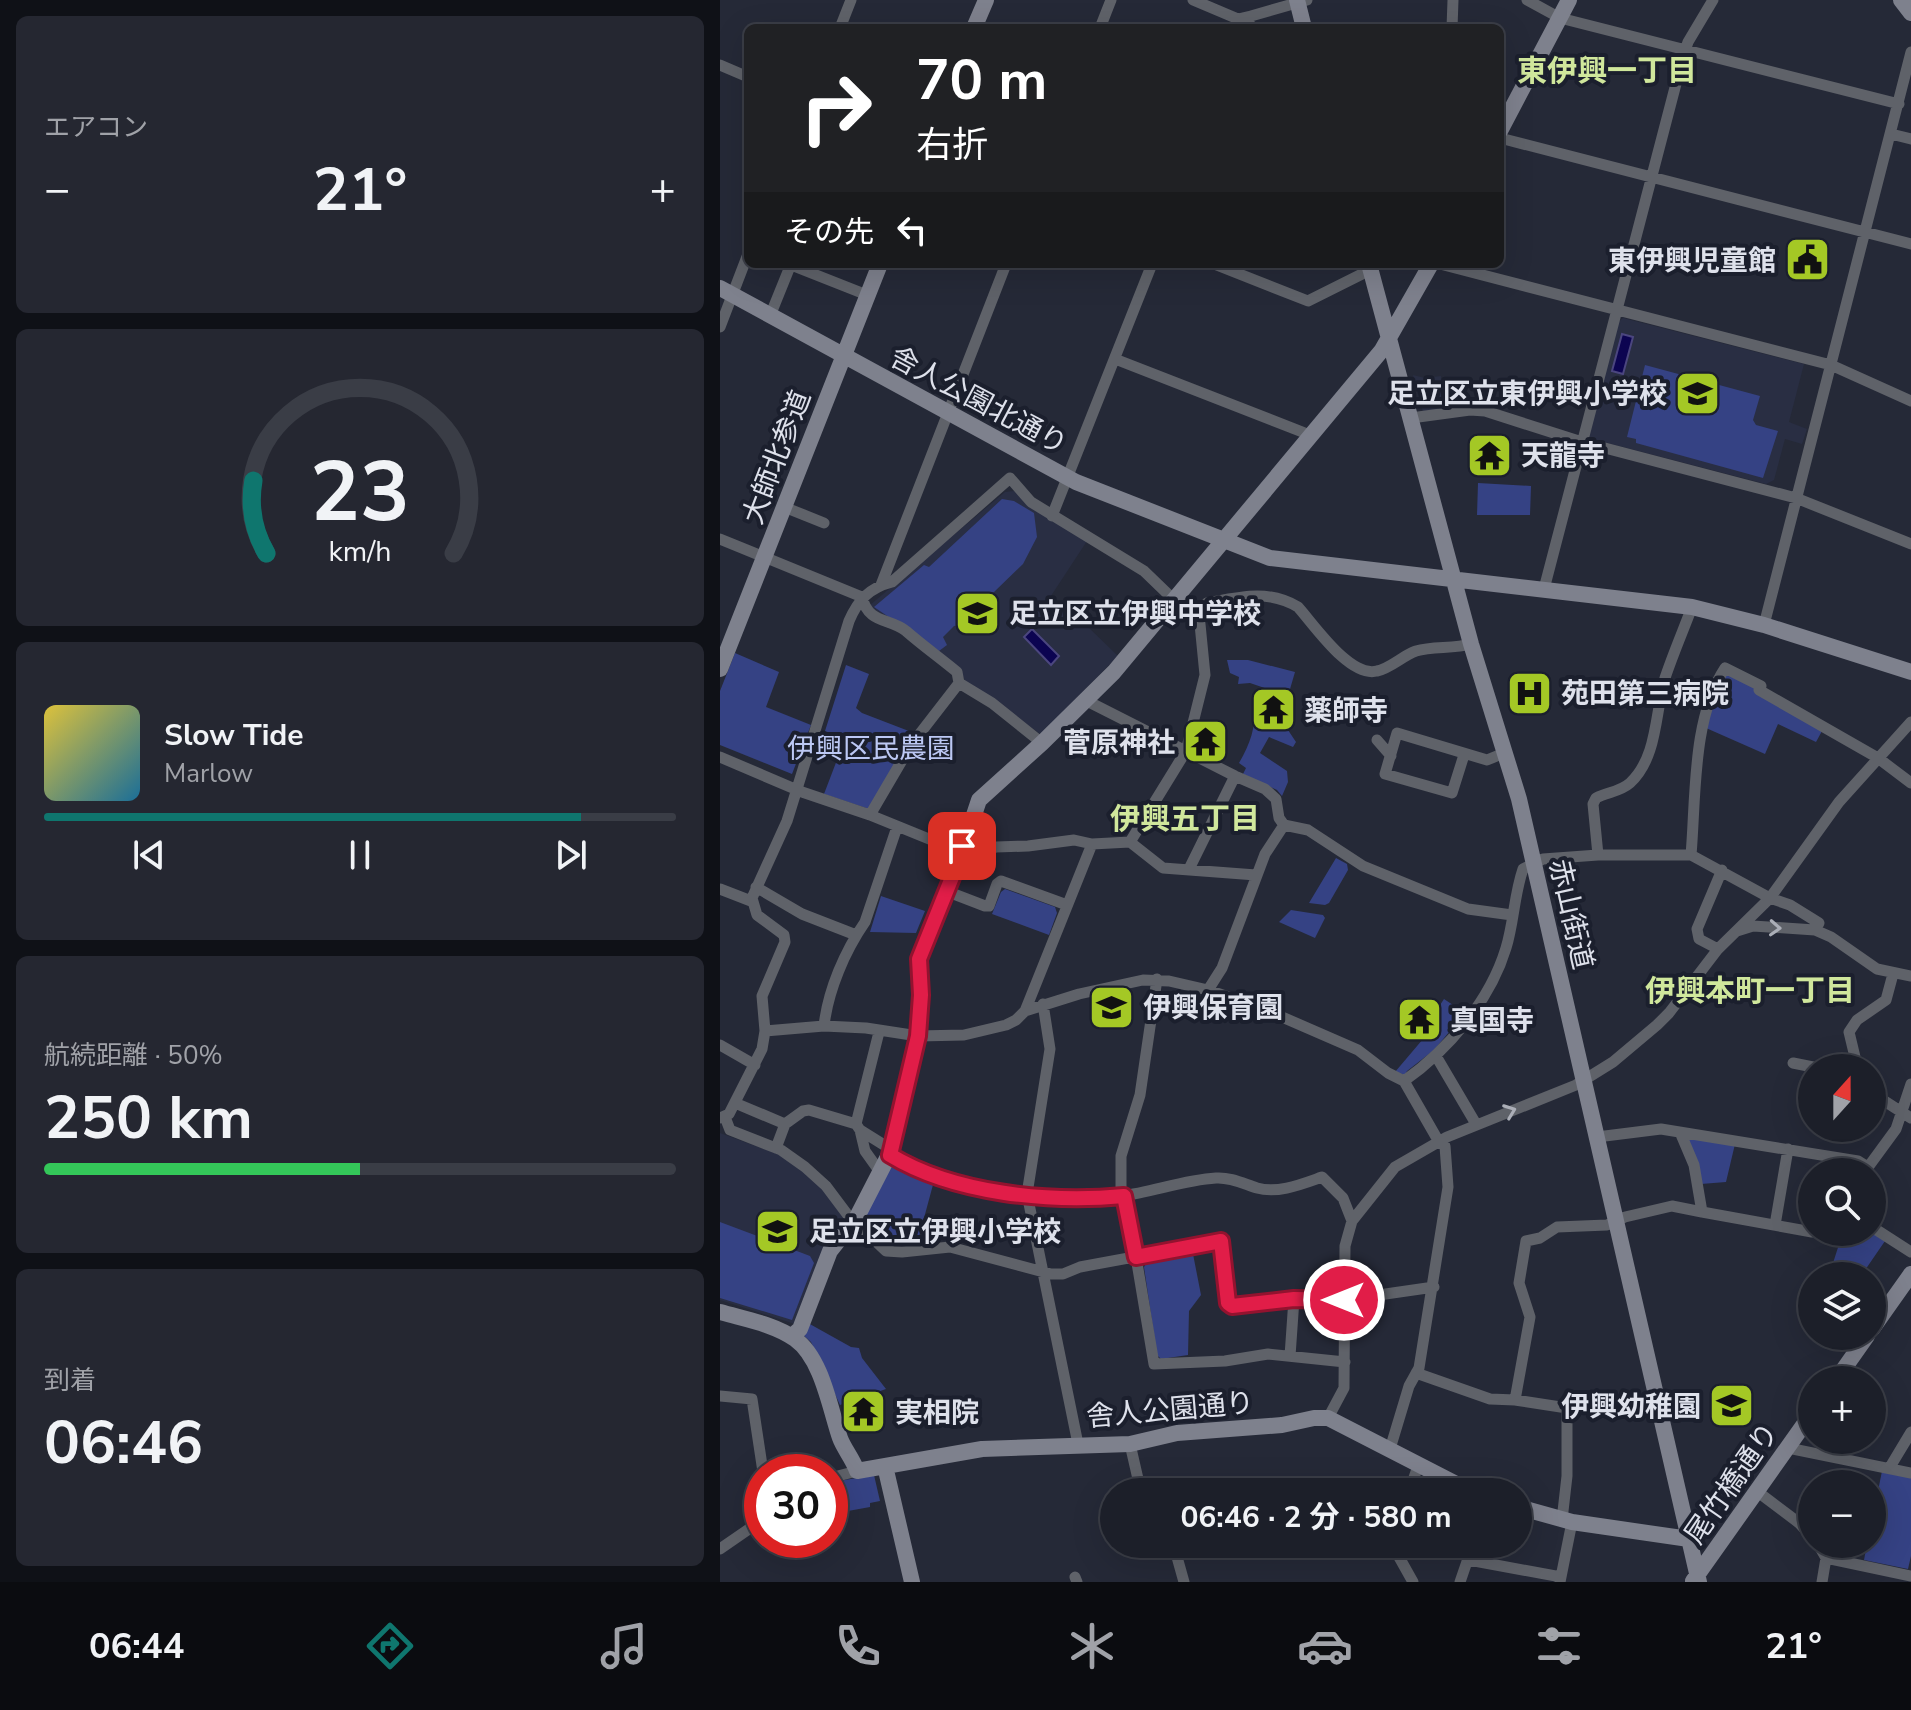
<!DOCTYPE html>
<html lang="ja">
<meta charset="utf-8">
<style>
:root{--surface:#1c1f29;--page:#252731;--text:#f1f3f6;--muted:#a0a2a8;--line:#3a3d46;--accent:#0f766e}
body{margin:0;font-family:"Nunito Sans","Noto Sans JP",sans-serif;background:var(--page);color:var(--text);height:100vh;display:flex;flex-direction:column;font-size:30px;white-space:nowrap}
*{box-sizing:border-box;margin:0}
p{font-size:26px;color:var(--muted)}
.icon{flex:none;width:44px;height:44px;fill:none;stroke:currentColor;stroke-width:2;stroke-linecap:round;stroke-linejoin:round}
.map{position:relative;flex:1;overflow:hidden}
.details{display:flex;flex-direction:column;gap:16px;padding:16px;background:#0f1117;width:720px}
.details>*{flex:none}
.top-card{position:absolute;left:24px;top:24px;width:760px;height:244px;border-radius:12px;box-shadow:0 8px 32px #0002,0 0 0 2px var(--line);background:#202124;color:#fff;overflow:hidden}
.needle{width:52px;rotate:21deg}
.tools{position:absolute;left:1078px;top:1054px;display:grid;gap:16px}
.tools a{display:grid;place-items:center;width:88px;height:88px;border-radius:50%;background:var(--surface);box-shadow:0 8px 32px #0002,0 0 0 2px var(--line);font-size:40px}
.speed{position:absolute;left:24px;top:1454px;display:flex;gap:16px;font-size:40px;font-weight:700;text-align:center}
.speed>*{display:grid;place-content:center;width:104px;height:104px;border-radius:50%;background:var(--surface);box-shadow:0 8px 32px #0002,0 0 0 2px var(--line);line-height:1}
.speed .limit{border:12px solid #d22;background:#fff;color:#111}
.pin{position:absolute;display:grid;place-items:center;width:68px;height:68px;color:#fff;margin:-34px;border-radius:16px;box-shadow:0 4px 12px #0006}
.me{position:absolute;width:88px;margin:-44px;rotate:270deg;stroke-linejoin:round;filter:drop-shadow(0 0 6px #0008)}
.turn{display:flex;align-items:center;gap:28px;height:168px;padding:0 40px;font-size:36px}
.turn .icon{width:104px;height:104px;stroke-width:2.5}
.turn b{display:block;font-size:56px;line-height:68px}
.then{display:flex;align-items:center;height:76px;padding:0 40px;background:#0003;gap:16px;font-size:30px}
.big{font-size:60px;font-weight:700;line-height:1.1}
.details .widget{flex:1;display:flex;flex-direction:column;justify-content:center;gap:12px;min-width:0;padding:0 28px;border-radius:12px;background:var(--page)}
.details .dial{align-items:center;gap:0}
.dial svg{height:208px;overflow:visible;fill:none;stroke:var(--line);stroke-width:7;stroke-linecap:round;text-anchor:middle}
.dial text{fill:var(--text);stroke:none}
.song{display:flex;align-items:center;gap:24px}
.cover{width:96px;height:96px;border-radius:12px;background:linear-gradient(135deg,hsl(50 70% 55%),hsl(200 70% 35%))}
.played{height:8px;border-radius:4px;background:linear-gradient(90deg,var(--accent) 85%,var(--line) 85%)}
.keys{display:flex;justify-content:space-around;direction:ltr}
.heat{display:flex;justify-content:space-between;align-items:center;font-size:44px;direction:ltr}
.charge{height:12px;border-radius:6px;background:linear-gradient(90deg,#34c759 50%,var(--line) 0)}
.trip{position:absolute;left:380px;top:1478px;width:432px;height:80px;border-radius:40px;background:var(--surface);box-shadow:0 8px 32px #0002,0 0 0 2px var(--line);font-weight:700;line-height:80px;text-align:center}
.tabs{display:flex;height:128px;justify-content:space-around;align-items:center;background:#0b0c10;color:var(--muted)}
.tabs .icon{width:56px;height:56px}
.tabs .current{color:var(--accent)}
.tabs b{font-size:36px;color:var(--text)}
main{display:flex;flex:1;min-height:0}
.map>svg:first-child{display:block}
.built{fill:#292e43}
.green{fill:#354284}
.water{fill:#0c0451;stroke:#4b467f;stroke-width:2}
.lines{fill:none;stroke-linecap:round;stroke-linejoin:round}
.street{stroke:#5f6269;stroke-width:11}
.secondary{stroke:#7e818d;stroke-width:16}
.oneway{stroke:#abaeb7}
.route-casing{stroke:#92132f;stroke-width:20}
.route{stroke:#e11d48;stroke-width:14}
.labels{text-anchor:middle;stroke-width:8;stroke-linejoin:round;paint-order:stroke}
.poi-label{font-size:28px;font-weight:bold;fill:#dee1eb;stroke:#1b1f2d;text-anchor:start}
.street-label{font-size:28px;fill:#dee1eb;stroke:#1b1f2d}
.park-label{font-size:28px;fill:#bcc8f4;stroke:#1b1f2d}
.neighbourhood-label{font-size:30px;font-weight:bold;fill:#d0e79c;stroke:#1b1f2d}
</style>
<main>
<section class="details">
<div class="widget"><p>エアコン</p>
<div class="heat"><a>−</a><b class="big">21°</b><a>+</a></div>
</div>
<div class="widget dial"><svg viewBox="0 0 100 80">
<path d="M14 69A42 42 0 1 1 86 69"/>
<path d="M14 69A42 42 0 0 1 9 41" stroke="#0f766e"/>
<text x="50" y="56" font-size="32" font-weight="700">23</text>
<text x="50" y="72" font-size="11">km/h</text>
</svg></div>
<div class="widget">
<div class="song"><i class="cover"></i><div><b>Slow Tide</b><p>Marlow</p></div></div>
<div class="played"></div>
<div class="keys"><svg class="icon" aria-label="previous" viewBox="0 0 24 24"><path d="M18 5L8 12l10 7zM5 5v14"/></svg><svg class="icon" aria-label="pause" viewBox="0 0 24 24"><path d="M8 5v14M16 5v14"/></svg><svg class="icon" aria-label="next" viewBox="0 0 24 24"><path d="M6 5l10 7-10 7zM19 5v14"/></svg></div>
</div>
<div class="widget"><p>航続距離 · 50%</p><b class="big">250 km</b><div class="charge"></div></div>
<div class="widget"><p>到着</p><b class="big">06:46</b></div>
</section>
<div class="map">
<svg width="1191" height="1582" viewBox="0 0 1191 1582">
<rect width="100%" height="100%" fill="#252937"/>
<path class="built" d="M 903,318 L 1084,364 L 1069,422 L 1087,429 L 1082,444 L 1065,439 L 1054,480 L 1046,484 L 872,439 L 869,436 L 896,324 Z
M 693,375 L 705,378 L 721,376 L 722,409 L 703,412 Z
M 294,491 L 308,506 L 367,541 L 329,599 L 370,618 L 367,626 L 398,656 L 322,733 L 319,733 L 245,681 L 240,670 L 151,609 L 150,605 L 285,492 Z
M 0,1133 L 58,1154 L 83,1171 L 103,1189 L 124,1219 L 108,1240 L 75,1324 L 0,1300 Z"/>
<path class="green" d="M 925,365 L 1040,396 L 1033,420 L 1036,425 L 1058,431 L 1043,478 L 916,443 L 916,439 L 907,437 Z
M 758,483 L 811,486 L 810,515 L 757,515 Z
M 282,499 L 294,501 L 314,513 L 317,537 L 303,564 L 240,625 L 234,626 L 223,637 L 227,645 L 219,651 L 154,607 L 204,565 L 209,567 Z
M 15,653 L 59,672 L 46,707 L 91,725 L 72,774 L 0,745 L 0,691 Z
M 507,660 L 528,660 L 575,672 L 568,696 L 530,683 L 518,684 L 519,677 L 510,673 Z
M 126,665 L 149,674 L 136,708 L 142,713 L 194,733 L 149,809 L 104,794 L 125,739 L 105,731 Z
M 1006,673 L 1036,687 L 1102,731 L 1096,742 L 1058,724 L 1045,754 L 986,728 L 993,699 Z
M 540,692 L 548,692 L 567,702 L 558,721 L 564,724 L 576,742 L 573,747 L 549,737 L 540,753 L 567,771 L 568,782 L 562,796 L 557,790 L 523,774 L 526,768 L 519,763 C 532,741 536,725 535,699 Z
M 616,858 L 627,864 L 628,870 L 609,903 L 605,905 L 589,903 Z
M 285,889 L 335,907 L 337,913 L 329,935 L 272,914 L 281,892 Z
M 161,896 L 205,911 L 196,933 L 150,932 Z
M 571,910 L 603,915 L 605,918 L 595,938 L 559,922 Z
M 724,999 L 745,1013 L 714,1050 L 687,1071 L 685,1075 L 675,1072 L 720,1019 L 714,1014 Z
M 966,1136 L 1015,1144 L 1006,1182 L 981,1184 Z
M 175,1166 L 214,1181 L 197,1244 C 167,1247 163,1240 144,1219 L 169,1168 Z
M 0,1222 L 90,1256 L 94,1263 L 72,1320 L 0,1298 Z
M 1123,1232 L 1151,1232 L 1165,1241 L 1141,1276 L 1129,1276 L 1113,1263 Z
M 473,1254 L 481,1295 L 469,1311 L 468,1355 L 441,1359 L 437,1355 L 424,1267 L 426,1264 Z
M 88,1323 L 131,1347 L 139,1348 L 142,1358 L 166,1389 L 120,1405 L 91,1342 L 83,1335 Z
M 1162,1471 L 1191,1478 L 1191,1556 L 1188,1569 L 1144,1560 L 1147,1544 L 1152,1544 L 1152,1521 Z
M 154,1475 L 160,1501 L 150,1503 L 150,1507 L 128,1511 L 122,1507 L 119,1481 Z"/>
<path class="water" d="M 902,334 L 913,337 L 903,374 L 892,371 Z
M 312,629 L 339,656 L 331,665 L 304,637 Z"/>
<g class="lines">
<path class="street" d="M 473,0 L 518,19 L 531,16
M 807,0 L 840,18 L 1179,104
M 120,28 L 131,0
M 380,28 L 391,0
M 526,28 L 531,16 L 587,0
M 732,28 L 733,0
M 0,65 L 28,77
M 1171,134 L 1191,139
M 780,138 L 1191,244
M 494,264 L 588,301 L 650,270
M 720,264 L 1111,365 L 1191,401
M 71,265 L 147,295
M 50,316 L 71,264
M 0,327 L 28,254
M 395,359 L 590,435
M 691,418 L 750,410 L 765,411 L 862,442 L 1076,498 L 1191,544
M 64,507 L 104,523
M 332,516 L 432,264
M 0,539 L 142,597 C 148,624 170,618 186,631 C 202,645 220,658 237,672 L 239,683 L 272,703 L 322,743
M 161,585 L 286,264
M 824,589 L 963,57 L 968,42 L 993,0
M 1044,625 L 1191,52
M 365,700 L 515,776 L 545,789 L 556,799 L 559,818 L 564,825 L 588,830 L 643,866 L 748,909 L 792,915
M 657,740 L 671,756
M 744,755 L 732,793 L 665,774 L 677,733 L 767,760 L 784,753
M 0,757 L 82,792 L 150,815 L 241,852 L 259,854 L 276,847 L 308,846 L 354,840 L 372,844 L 410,842 L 443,868 L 536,875
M 150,815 L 191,745 L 239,683
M 410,842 L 466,751 L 485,675 L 479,614 L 487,603 C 519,597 548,589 578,607 C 595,626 630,678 657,671 C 671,668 682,656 696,651 C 713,646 733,649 751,644
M 878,855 L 873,804 L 876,798 C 887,792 900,792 910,783 C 938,757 935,712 945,678 C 953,654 963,631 972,607
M 971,855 C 976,797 972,718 1005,668 L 1041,686 L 1039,690 L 1158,758 L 1191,783
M 469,869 L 515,776
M 36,887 L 82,914 L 136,935
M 0,889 L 31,901
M 226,891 L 265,906 L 269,906 L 277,884 L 281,881 L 347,905
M 1017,931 L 1033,926 L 1095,930
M 998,949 L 979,939 L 977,929 L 1002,870
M 437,979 L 420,1095 L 401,1156 L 401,1192 L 416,1257 L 434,1364 L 505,1361 L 548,1354 L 625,1362
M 488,990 L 502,968 L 545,854 L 564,825
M 323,1004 L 330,1049 L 307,1194 L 358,1444
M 305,1011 L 372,844
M 104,1026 C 108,990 125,951 145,922 L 177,827
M 45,1031 L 104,1026 L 146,1028 L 198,1036 L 244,1035 L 286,1025 L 296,1020 L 305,1011 L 359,994 L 423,980 L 449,981 L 488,990 L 546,1010 L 638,1050 L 668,1073 L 684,1081 L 719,1142 L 725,1146 L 728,1187 L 699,1368 L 689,1386 L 670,1449
M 0,1045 L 35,1065
M 716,1056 L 756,1124
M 1073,1063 L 1098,1068
M 1135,1068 L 1135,1057 L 1129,1032 L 1137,1020 L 1166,1000 L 1173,974
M 684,1081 C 728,1050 770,1001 786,948 C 794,922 794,895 803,869 L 823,859 L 878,855 L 971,855 L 1050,898 L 1070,905 L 1099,923 L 1095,930 L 1111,937 L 1157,969 L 1191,976
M 1152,1093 L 1191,1118
M 15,1103 L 65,1124 L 83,1111 L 89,1110 L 136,1124 L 140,1130 L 172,1150
M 5,1117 L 10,1130 L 61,1150 L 85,1167 L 106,1186 L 127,1214 L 166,1251 L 182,1252 L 230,1247 L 331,1274 L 343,1274 L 360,1267 L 501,1241 L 508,1303 L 512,1306 L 574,1299 L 624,1300 L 714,1287
M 0,1118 L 9,1114 L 42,1049 L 45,1031 L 42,996 L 65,942 L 64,935 L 37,915 L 32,898 L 67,821 L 129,621 C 138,600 149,588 172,582 L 290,478 L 311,502 L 424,571 L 453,599 L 480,611
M 136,1124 L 159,1032
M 140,1130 L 145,1151 L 160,1172
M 960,1132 L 974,1165 L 982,1212 L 1092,1232
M 877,1137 L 941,1129 L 1138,1161 L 1146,1166
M 56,1148 L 65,1124
M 170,1155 C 229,1190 332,1205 401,1196 C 433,1192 463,1180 496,1178 C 511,1177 524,1184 537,1188 C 558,1194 582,1184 602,1177 L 623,1198 L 632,1221
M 1146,1170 L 1176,1129 L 1191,1084
M 1055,1225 L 1068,1149
M 1152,1227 L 1191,1252
M 1094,1232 L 1115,1236 L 1118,1232
M 570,1356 L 574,1299
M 696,1373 L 770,1399 L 795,1400 L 847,1408 L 847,1476 L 842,1520
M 0,1396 L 32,1399 L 43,1472
M 795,1400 L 810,1317 L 799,1283 L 806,1241 L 820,1238 L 837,1227 L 887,1225 L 905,1217 L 952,1206 L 982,1212
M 608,1418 L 624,1388 L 625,1246 L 632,1221 L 675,1167 L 727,1137 L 856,1085 L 893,1062 L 937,1025 L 949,1013 L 998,949 L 1050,898 L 1119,802 L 1191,722
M 410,1444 L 421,1492
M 1068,1448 L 1191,1473
M 1170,1467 L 1191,1432
M 110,1478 L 137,1471
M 689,1492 L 698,1466
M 1038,1492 L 1079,1523 L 1092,1537
M 450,1544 L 457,1557 L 464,1582
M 681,1544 L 679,1557 L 693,1582
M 1098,1544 L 1106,1558 L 1191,1576
M 0,1549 L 42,1520
M 749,1560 L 841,1577
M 355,1577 L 357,1582
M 740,1582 L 753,1544
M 840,1582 L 852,1522
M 1102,1582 L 1106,1558"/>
<path class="secondary" d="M 577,0 L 584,28
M 1181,0 L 1191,13
M 254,28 L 266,0
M 780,131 L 849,0
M 649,264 L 751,644 L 799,799 L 979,1582
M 0,288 L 356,482 L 550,558 L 972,607 L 1044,625 L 1191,672
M 0,669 L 160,264
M 0,1312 C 24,1319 54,1324 75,1339 C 102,1358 110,1409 120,1438 C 124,1449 133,1459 137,1471 L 262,1449 L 410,1444 L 457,1433 L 562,1425 L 594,1418 L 608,1418 L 752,1492
M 1152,1329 L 1191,1274
M 72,1336 L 80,1329 L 110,1251 L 137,1217 L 173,1147 L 198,1036 L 201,995 L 199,959 L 239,860 L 259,800 L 322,743 L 394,672 L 662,350 L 711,264
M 1116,1380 L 1147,1336
M 165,1466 L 192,1582
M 798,1507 L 852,1522 L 969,1539
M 973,1581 L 1092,1413"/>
</g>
<defs><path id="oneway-chevron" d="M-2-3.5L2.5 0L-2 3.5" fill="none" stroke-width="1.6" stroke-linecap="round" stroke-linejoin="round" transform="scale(2)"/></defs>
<g class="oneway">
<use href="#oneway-chevron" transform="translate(1055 928) rotate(3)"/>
<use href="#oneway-chevron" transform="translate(790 1111) rotate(-21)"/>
</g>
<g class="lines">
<defs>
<path id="route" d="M 242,846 L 239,860 L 199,959 L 201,995 L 198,1036 L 170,1155 C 234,1194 330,1203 404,1196 L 416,1257 L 501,1241 L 508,1303 L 512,1306 L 574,1299 L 624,1300"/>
</defs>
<use href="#route" class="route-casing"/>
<use href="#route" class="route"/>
</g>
<defs>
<symbol id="civic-square" viewBox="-11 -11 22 22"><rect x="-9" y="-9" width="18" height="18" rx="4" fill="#a4c825" stroke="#1b1f2d"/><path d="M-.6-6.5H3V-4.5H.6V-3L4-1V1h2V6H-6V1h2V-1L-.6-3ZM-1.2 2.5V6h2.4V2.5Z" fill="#111"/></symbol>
<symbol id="school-square" viewBox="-11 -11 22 22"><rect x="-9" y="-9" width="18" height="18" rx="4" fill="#a4c825" stroke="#1b1f2d"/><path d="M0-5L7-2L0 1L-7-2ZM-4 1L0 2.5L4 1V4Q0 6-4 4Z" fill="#111"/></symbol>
<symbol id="temple-square" viewBox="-11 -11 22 22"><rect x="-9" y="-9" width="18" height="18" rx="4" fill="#a4c825" stroke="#1b1f2d"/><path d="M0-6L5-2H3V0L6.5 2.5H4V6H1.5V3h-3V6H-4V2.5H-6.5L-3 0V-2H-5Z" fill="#111"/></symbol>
<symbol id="hospital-square" viewBox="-11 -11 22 22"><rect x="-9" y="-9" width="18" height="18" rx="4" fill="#a4c825" stroke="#1b1f2d"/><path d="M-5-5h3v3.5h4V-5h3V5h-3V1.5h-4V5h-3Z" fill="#111"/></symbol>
</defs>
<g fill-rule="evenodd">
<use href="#civic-square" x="1062" y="234" width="51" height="51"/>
<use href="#school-square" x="952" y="368" width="51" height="51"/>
<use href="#temple-square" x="744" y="430" width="51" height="51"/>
<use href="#school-square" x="232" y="588" width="51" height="51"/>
<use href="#hospital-square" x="784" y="668" width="51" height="51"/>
<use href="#temple-square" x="528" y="684" width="51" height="51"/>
<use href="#temple-square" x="460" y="716" width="51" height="51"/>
<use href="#school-square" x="366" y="982" width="51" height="51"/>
<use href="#temple-square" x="674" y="994" width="51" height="51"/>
<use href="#school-square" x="32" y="1206" width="51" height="51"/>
<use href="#school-square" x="986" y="1380" width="51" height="51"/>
<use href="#temple-square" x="118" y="1386" width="51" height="51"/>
</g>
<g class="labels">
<g class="poi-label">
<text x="1056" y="270" text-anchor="end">東伊興児童館</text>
<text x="947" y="403" text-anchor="end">足立区立東伊興小学校</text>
<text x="801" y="465">天龍寺</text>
<text x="289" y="623">足立区立伊興中学校</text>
<text x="841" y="703">苑田第三病院</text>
<text x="584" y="720">薬師寺</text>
<text x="455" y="752" text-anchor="end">菅原神社</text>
<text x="423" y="1017">伊興保育園</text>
<text x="730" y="1030">真国寺</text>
<text x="89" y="1241">足立区立伊興小学校</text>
<text x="981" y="1416" text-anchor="end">伊興幼稚園</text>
<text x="175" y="1422">実相院</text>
</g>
<g class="street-label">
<text transform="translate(259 400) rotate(28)" y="10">舎人公園北通り</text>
<text transform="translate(56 457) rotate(-69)" y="10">大師北参道</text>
<text transform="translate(852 914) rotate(77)" y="10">赤山街道</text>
<text transform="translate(450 1409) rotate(-5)" y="10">舎人公園通り</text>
<text transform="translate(1011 1483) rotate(-55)" y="10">尾竹橋通り</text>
</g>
<g class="park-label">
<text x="151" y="758">伊興区民農園</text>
</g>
<g class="neighbourhood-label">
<text x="887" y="81">東伊興一丁目</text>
<text x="465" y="829">伊興五丁目</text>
<text x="1030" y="1001">伊興本町一丁目</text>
</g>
</g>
</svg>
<div class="tools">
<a><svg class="needle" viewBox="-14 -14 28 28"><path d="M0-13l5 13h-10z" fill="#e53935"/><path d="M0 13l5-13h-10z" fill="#a0a2a8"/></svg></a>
<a><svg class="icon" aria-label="search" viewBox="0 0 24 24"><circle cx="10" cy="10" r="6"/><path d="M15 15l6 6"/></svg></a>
<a><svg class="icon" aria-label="layers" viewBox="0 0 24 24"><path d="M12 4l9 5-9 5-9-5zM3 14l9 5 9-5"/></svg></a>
<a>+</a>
<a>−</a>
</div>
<div class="speed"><div class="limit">30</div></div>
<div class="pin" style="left:242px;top:846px;background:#d93025"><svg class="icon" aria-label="arrive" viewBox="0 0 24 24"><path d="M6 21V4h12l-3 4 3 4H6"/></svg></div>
<svg class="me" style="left:624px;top:1300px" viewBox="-20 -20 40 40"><circle r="17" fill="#e11d48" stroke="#fff" stroke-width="3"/><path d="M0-11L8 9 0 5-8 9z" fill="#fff"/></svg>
<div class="trip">06:46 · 2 分 · 580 m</div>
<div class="top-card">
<div class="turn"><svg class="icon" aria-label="right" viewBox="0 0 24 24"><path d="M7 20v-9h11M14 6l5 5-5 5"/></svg><div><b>70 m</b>右折</div></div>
<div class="then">その先<svg class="icon" aria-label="left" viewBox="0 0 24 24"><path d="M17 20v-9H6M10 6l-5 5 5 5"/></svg></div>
</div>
</div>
</main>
<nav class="tabs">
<b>06:44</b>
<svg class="icon current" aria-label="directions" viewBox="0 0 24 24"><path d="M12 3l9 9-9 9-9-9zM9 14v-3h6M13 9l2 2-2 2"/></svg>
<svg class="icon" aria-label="music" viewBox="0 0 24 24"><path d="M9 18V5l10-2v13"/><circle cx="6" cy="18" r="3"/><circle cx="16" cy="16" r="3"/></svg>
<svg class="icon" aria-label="phone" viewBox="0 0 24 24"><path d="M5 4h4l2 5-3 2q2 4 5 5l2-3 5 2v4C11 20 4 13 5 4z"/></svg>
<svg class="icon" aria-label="climate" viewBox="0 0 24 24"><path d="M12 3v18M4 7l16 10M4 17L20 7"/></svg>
<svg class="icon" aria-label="car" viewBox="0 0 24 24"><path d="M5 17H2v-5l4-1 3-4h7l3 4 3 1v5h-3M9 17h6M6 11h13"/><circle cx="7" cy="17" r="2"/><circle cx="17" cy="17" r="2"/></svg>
<svg class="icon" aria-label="filters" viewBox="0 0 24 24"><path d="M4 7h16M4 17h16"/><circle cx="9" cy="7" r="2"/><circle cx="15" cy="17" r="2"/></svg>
<b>21°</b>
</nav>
